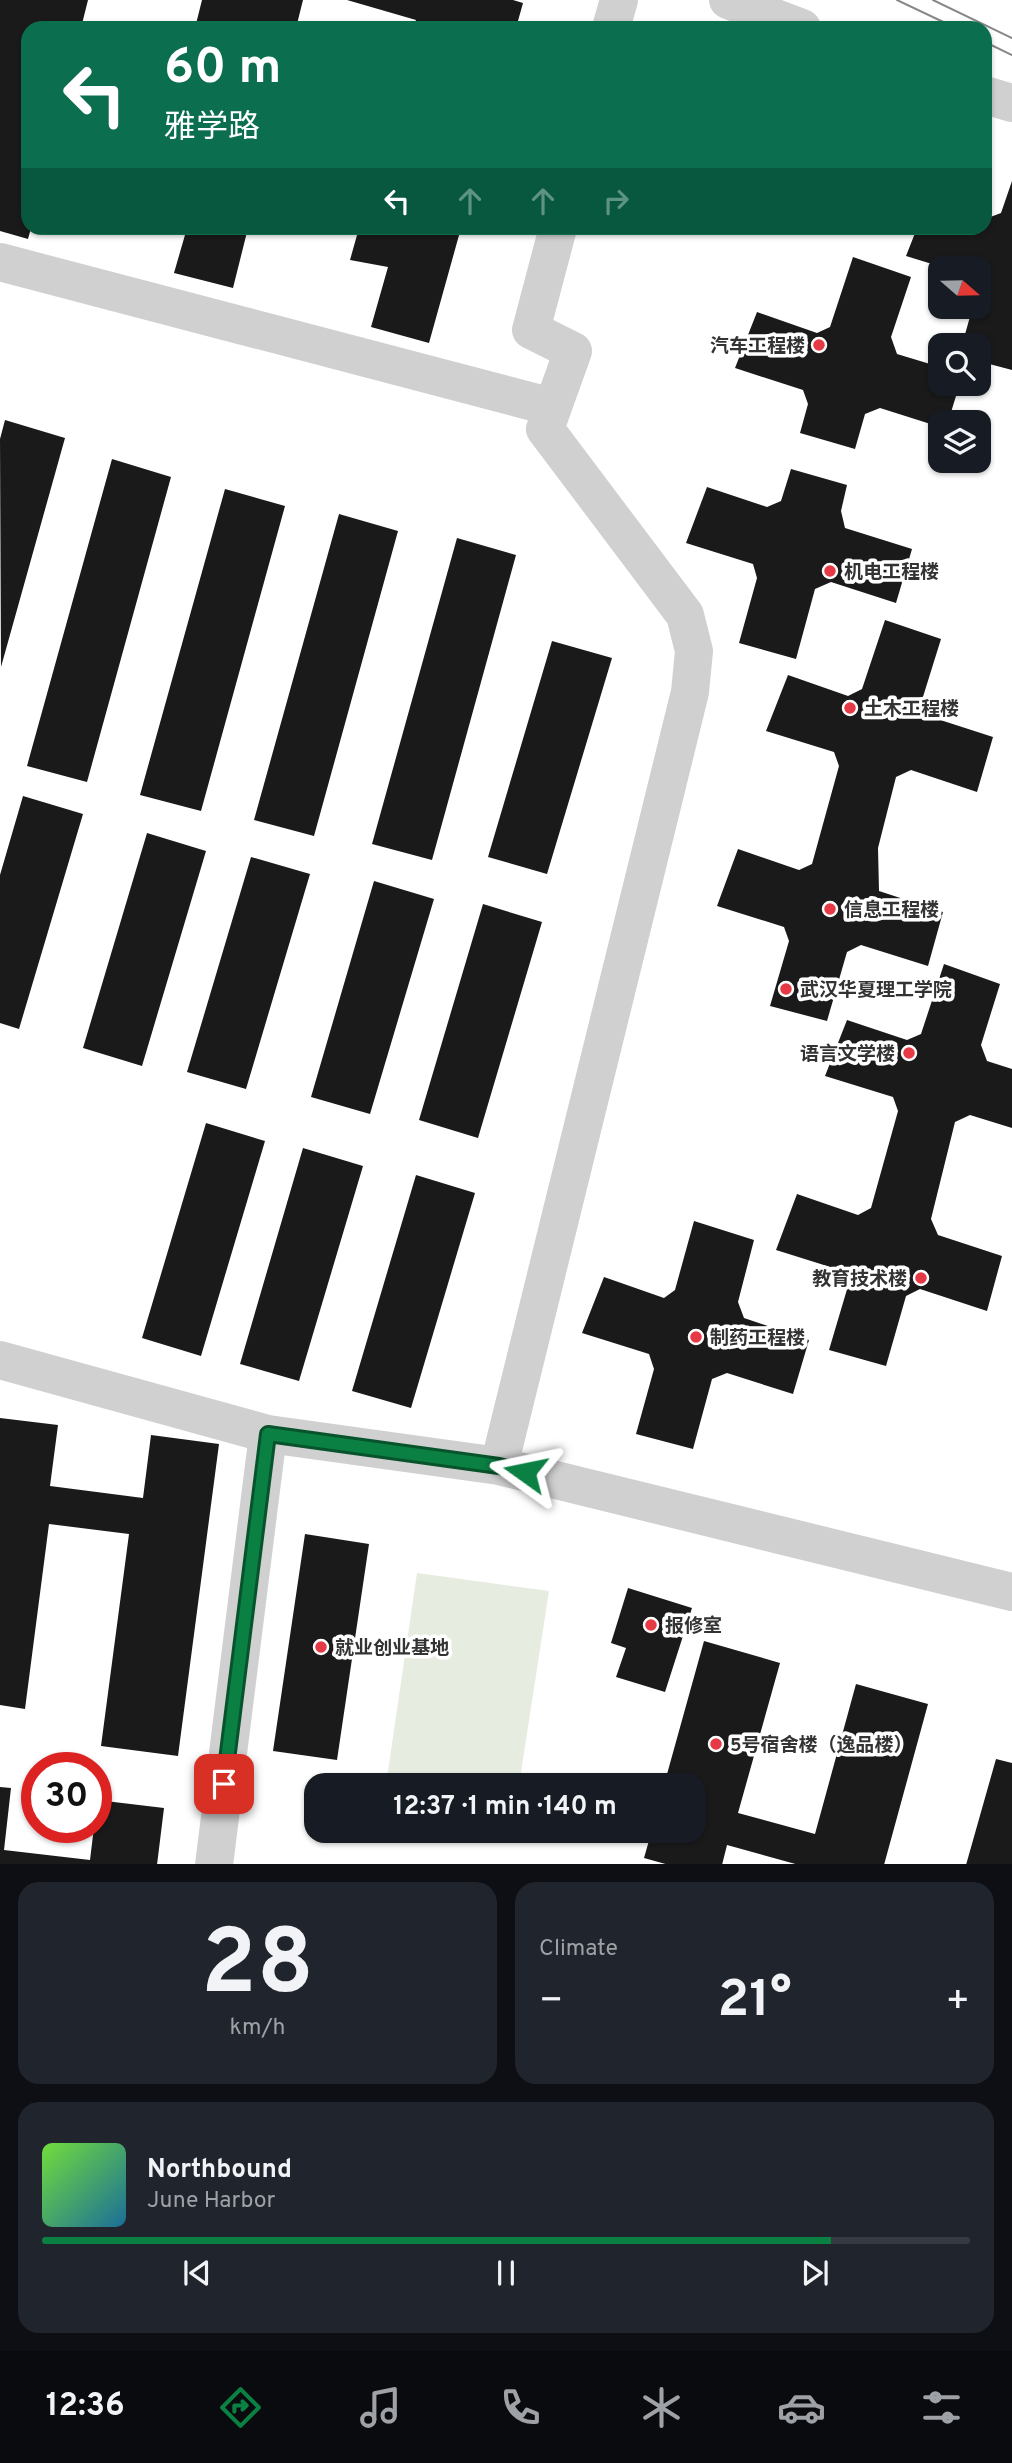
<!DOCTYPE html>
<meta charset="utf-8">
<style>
:root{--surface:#171b24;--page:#20242c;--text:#f1f3f6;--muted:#9ea1a6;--line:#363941;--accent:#0b8043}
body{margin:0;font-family:Overpass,"Noto Sans SC",sans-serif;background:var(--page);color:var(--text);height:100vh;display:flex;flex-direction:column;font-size:26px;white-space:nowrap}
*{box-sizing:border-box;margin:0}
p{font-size:23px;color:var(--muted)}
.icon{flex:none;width:38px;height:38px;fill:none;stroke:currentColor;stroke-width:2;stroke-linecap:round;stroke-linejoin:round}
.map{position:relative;height:1864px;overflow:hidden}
.sheet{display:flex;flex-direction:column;gap:18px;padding:18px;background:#0d0f14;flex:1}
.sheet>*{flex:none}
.banner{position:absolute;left:21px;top:21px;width:971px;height:214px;border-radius:21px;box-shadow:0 2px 5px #0004;background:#0b6e4f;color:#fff;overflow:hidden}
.needle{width:46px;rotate:110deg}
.fabs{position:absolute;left:928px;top:256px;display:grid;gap:14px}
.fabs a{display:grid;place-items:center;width:63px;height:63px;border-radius:14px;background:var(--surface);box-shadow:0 2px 5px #0004;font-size:35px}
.speed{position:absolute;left:21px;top:1752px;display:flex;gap:14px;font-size:35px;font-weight:700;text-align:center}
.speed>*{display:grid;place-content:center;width:91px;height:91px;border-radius:50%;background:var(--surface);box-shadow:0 2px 5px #0004;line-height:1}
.speed .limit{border:10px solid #d22;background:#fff;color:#111}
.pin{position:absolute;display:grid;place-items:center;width:60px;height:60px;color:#fff;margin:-30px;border-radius:14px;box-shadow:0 4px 10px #0006}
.me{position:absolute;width:77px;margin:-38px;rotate:282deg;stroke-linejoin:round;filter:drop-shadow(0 0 5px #0008)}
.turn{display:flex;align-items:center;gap:24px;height:147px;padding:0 28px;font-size:32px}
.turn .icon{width:91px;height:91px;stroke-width:2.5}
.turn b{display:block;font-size:49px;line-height:60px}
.lanes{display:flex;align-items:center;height:66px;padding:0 28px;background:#0003;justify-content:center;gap:35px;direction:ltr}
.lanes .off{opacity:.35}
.big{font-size:52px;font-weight:700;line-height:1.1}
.sheet .card{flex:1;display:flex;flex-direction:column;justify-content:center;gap:10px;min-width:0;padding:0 24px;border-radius:21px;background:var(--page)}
.sheet .dial{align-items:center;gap:0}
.dial b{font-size:91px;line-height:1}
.song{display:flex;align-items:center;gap:21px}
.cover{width:84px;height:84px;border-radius:10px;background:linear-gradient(135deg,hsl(100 70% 55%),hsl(200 70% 35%))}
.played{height:7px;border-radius:4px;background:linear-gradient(90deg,var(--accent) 85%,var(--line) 85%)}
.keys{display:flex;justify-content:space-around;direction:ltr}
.heat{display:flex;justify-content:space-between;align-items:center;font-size:38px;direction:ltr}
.sheet .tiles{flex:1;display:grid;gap:18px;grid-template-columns:1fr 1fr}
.card:last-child{grid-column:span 2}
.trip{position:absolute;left:304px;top:1773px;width:402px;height:70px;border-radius:21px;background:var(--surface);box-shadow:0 2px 5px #0004;font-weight:700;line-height:70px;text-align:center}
.tab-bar{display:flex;height:112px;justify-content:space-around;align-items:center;background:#090b0e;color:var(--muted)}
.tab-bar .icon{width:49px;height:49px}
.tab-bar .active{color:var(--accent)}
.tab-bar b{font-size:32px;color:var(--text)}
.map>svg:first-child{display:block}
.green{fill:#e6ecdf}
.building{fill:#1a1a1a}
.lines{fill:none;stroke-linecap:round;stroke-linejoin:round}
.minor{stroke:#d0d0d0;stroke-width:38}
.tram{stroke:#888;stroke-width:2}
.route-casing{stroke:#07532c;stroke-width:18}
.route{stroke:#0b8043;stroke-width:12}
.poi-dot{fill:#e63946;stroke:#fff;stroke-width:2.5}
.labels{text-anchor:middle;stroke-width:7;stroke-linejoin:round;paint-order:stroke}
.poi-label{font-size:19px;font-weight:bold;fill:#333;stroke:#fff;text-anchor:start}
</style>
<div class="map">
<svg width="1012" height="1865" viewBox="0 0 1012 1865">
<rect width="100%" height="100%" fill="#fff"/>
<path class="green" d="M 417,1573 L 549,1591 L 519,1785 L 386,1785 Z"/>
<path class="building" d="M 0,0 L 88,0 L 81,28 L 28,28 L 28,228 L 31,228 L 28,239 L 0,231 Z
M 202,0 L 303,0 L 296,28 L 195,28 Z
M 347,0 L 513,0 L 523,3 L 516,28 L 413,28 L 416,20 Z
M 1012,181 L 1012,370 L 978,361 L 978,345 L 962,345 L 973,306 L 978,306 L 978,268 L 945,268 L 906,256 L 917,228 L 985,228 L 985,219 L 1001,213 Z
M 187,228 L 248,228 L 233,288 L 174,273 Z
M 359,228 L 461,228 L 429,343 L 371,327 L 388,267 L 350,260 Z
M 853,257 L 911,277 L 891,337 L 897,354 L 940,367 L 940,383 L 960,383 L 948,422 L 940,422 L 940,427 L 880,408 L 865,414 L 855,449 L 800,433 L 808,404 L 803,390 L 735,368 L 757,312 L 817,333 L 830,327 Z
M 5,420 L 65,438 L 1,667 L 0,439 Z
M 112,459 L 171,477 L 87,782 L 27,766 Z
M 791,469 L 847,485 L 841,511 L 845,528 L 912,549 L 896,603 L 831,582 L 815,589 L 796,659 L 739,643 L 757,578 L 753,564 L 686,543 L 707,487 L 767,507 L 781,501 Z
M 225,489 L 285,506 L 201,811 L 140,795 Z
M 339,514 L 398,531 L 314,836 L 254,820 Z
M 457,538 L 516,555 L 432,860 L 372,844 Z
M 885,620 L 941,639 L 922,700 L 928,716 L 993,737 L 977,792 L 911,770 L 896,777 L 878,848 L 879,891 L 943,912 L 928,966 L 861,945 L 847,952 L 827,1021 L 770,1006 L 789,941 L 784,927 L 717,906 L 738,849 L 799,870 L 812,864 L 839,766 L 834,752 L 766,731 L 788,675 L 848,696 L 862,689 Z
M 552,641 L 612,658 L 547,874 L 488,857 Z
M 23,796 L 83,814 L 19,1029 L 0,1023 L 0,875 Z
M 147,833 L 206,851 L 142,1066 L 83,1048 Z
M 251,857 L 310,874 L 246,1089 L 187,1072 Z
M 374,881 L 434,899 L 370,1114 L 311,1097 Z
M 483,904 L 542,922 L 478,1138 L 419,1120 Z
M 944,964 L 1000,984 L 981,1045 L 987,1061 L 1012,1069 L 1012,1128 L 970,1115 L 955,1122 L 931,1219 L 938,1235 L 1002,1256 L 987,1311 L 920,1289 L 906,1296 L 886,1366 L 829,1350 L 848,1286 L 843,1271 L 776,1250 L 797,1194 L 858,1215 L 871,1208 L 898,1111 L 893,1097 L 825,1076 L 847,1020 L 907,1040 L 921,1034 Z
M 206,1123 L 265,1141 L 201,1356 L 142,1338 Z
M 303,1148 L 363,1166 L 299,1381 L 240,1364 Z
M 416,1175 L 475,1193 L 411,1408 L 352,1391 Z
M 694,1221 L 754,1240 L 738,1302 L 744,1318 L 809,1340 L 793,1394 L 727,1373 L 712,1379 L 693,1449 L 636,1434 L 654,1369 L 649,1354 L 582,1333 L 604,1277 L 664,1298 L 675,1290 Z
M 0,1418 L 58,1425 L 50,1486 L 143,1498 L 151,1435 L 219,1444 L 178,1756 L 101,1746 L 129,1534 L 49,1524 L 25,1709 L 0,1705 Z
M 305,1534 L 369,1544 L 337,1760 L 273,1751 Z
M 628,1588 L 692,1608 L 665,1692 L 616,1677 L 626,1648 L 611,1643 Z
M 704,1641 L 780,1663 L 738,1813 L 815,1834 L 856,1684 L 928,1704 L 884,1865 L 799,1865 L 727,1845 L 722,1865 L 669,1865 L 644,1858 L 652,1830 L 695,1830 L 695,1785 L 664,1785 Z
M 996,1759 L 1012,1763 L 1012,1865 L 966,1865 Z
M 0,1787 L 11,1788 L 4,1850 L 90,1860 L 94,1827 L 96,1827 L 97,1800 L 164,1808 L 157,1865 L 0,1865 Z"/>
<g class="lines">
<path class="minor" d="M 728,0 L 802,28
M 611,28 L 619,0
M 985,95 L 1012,103
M 558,228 L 531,330 L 573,351 L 545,429 L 685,615 L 694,651 L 690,692 L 499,1466 L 1012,1592
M 0,262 L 552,407
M 0,1360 L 268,1434
M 214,1865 L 268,1434 L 499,1466"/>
<path class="tram" d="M 897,0 L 956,28
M 933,0 L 1012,38
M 985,42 L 1012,55"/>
</g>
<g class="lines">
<defs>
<path id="route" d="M 224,1784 L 268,1434 L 499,1466 L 525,1472"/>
</defs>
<use href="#route" class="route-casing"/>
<use href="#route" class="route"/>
</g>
<g class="poi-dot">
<circle cx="819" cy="345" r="7"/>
<circle cx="830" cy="571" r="7"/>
<circle cx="850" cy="708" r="7"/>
<circle cx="830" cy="909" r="7"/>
<circle cx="786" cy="989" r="7"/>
<circle cx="909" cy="1053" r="7"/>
<circle cx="921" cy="1278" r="7"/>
<circle cx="696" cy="1337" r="7"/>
<circle cx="651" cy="1625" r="7"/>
<circle cx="321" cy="1647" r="7"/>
<circle cx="716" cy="1744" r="7"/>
</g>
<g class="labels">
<g class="poi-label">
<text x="805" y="352" text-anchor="end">汽车工程楼</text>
<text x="844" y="578">机电工程楼</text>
<text x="864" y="715">土木工程楼</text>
<text x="844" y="916">信息工程楼</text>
<text x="800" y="996">武汉华夏理工学院</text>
<text x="895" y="1060" text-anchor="end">语言文学楼</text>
<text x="907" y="1285" text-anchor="end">教育技术楼</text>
<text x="710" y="1344">制药工程楼</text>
<text x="665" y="1632">报修室</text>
<text x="335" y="1654">就业创业基地</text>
<text x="730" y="1751">5号宿舍楼（逸品楼）</text>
</g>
</g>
</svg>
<div class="fabs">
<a><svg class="needle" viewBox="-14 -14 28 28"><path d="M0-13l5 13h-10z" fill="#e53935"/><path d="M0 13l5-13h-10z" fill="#9ea1a6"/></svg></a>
<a><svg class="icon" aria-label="search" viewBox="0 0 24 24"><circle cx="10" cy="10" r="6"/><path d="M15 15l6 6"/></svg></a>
<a><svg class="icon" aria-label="layers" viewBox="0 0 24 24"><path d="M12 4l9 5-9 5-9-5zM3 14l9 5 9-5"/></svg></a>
</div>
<div class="speed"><div class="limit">30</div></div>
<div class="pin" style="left:224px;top:1784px;background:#d93025"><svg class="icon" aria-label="arrive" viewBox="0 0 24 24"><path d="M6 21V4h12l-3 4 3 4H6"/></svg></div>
<svg class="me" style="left:525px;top:1472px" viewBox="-20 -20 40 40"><path d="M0-17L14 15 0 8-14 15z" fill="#0b8043" stroke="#fff" stroke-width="4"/></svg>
<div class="trip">12:37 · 1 min · 140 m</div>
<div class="banner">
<div class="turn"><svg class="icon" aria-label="left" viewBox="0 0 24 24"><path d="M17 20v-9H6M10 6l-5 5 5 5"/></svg><div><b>60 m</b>雅学路</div></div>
<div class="lanes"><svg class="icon" aria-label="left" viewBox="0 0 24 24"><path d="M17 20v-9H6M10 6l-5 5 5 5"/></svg><svg class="icon off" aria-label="ahead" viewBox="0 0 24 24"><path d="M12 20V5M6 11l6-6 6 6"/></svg><svg class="icon off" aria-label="ahead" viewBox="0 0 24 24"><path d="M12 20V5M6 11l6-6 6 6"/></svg><svg class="icon off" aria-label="right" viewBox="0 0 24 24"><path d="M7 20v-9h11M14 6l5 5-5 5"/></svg></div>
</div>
</div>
<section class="sheet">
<div class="tiles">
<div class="card dial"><b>28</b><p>km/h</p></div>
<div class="card"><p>Climate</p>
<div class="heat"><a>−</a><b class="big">21°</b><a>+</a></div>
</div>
<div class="card">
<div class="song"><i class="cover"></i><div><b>Northbound</b><p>June Harbor</p></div></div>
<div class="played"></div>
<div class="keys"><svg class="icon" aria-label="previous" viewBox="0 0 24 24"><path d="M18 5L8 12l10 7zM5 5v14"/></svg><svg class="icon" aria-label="pause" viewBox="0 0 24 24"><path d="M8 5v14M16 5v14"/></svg><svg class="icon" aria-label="next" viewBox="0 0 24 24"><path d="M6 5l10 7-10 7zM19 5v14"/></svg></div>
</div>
</div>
</section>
<nav class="tab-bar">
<b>12:36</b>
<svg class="icon active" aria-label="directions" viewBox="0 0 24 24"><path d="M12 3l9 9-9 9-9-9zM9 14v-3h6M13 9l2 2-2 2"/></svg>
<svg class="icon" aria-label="music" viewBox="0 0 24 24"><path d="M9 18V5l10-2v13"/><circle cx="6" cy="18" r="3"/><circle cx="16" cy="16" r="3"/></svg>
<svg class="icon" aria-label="phone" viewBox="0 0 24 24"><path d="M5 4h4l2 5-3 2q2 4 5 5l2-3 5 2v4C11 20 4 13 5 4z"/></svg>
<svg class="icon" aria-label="climate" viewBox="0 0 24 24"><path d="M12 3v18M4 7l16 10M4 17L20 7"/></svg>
<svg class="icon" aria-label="car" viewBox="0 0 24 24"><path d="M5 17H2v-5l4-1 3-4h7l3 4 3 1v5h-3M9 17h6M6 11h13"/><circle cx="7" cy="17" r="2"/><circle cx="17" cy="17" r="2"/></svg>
<svg class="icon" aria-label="filters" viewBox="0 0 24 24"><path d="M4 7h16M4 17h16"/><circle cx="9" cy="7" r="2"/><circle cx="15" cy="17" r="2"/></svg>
</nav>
